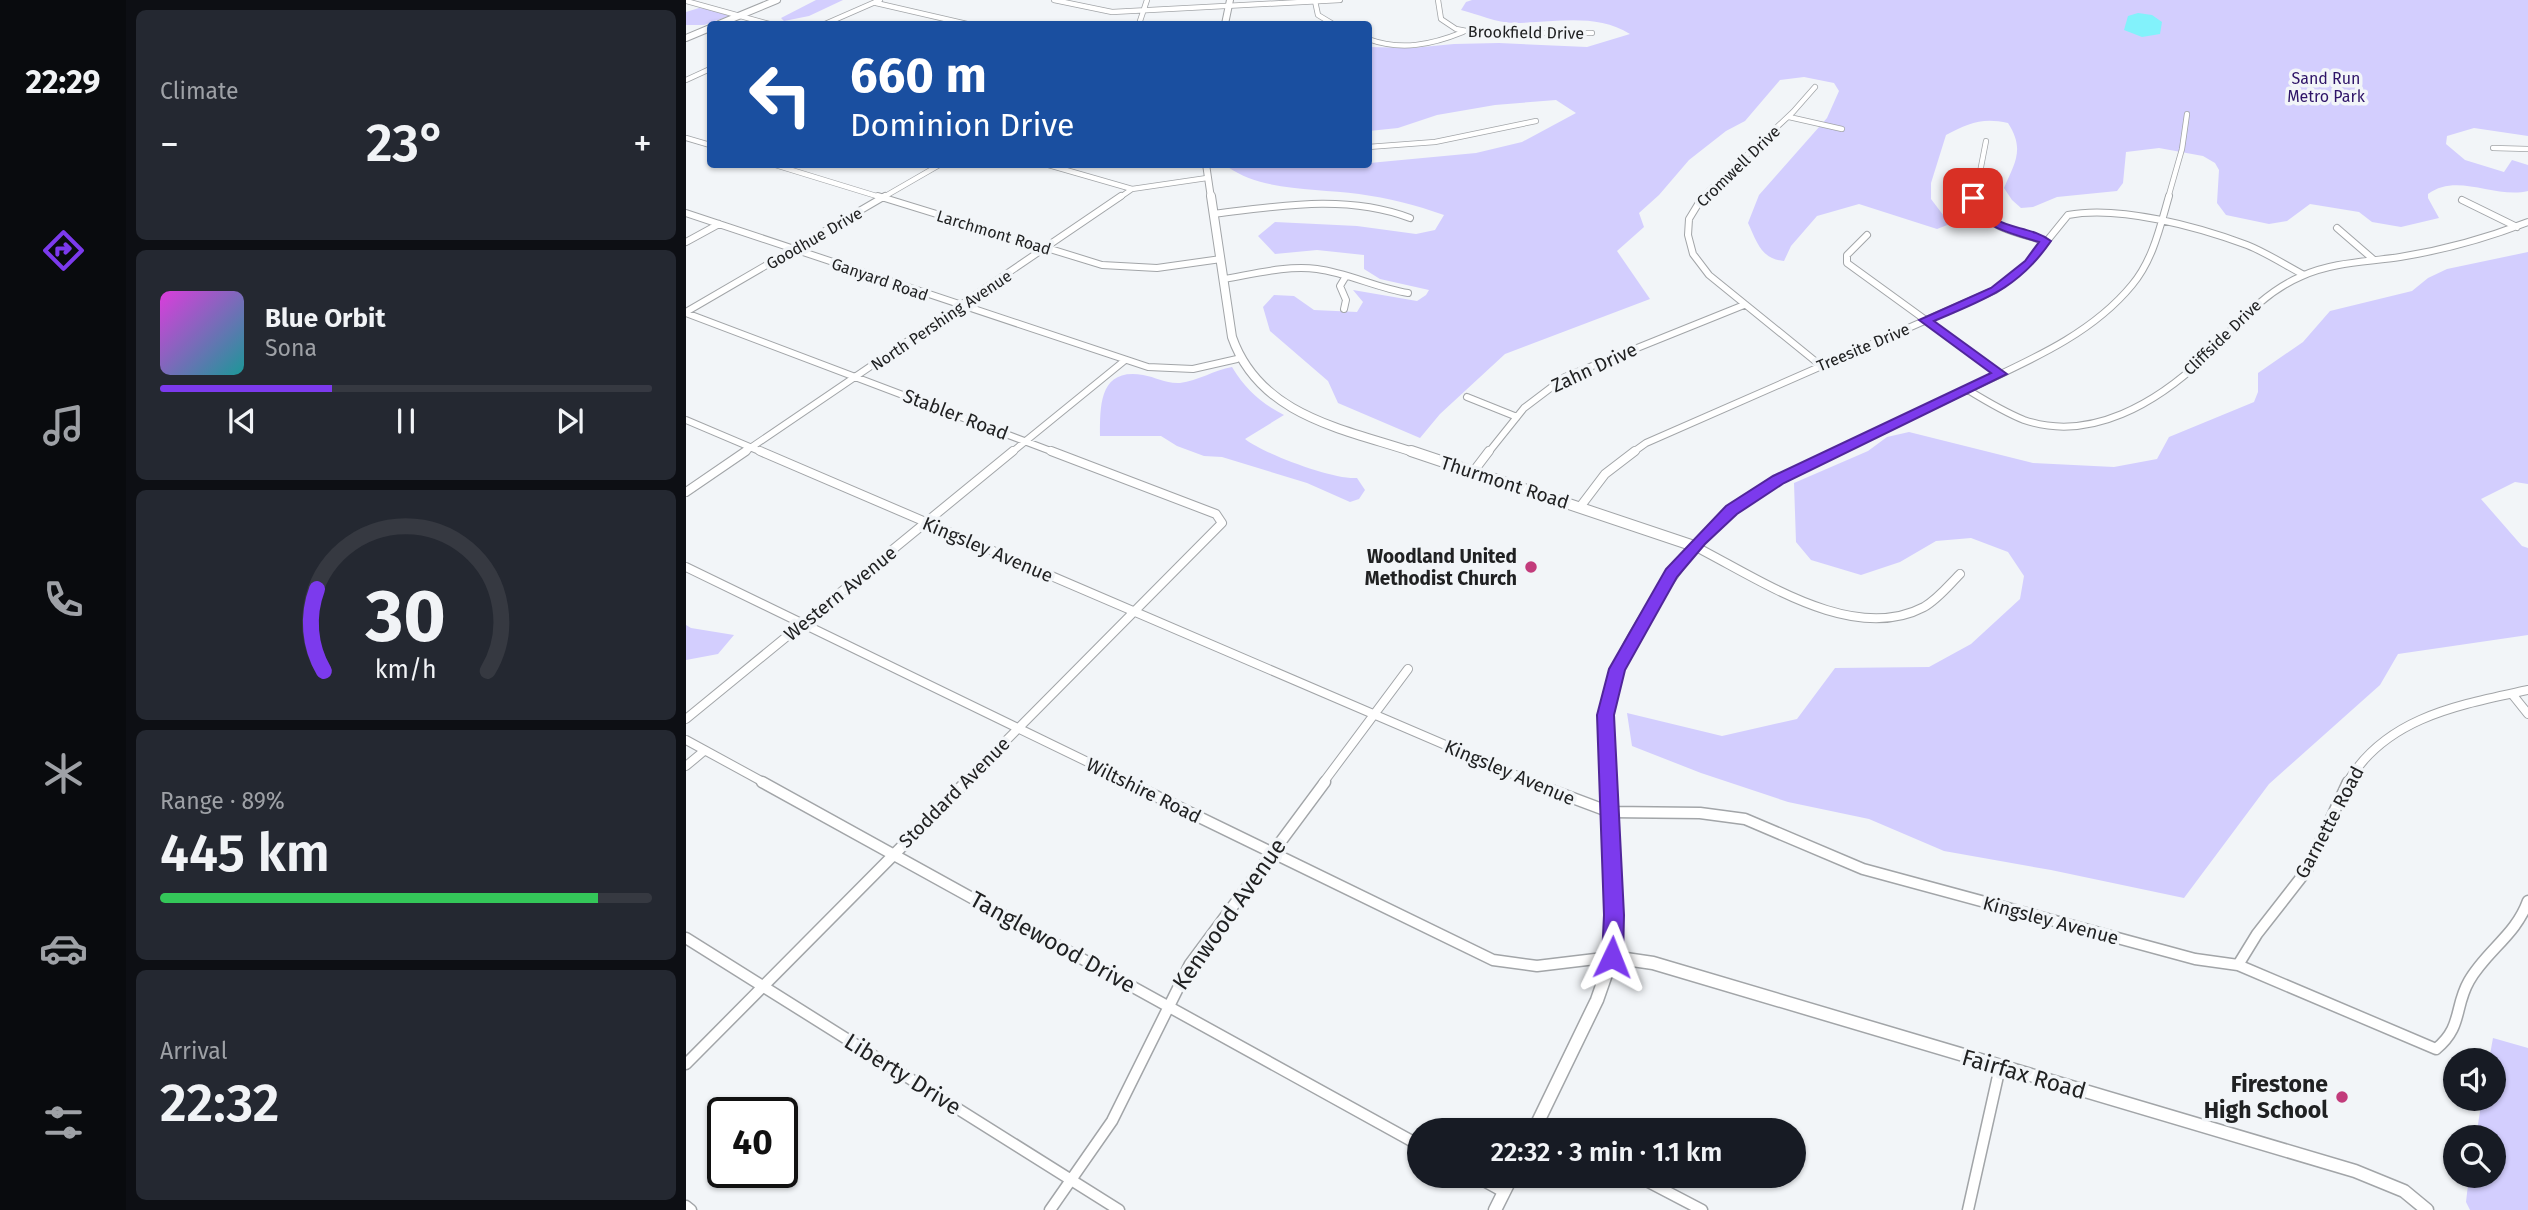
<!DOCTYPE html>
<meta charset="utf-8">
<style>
:root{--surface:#171b24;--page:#242831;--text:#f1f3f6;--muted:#9ea1a6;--line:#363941;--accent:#7c3aed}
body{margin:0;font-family:"Fira Sans",sans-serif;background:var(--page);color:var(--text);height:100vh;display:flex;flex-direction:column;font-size:26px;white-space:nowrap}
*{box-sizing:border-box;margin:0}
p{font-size:23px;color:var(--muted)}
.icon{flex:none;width:38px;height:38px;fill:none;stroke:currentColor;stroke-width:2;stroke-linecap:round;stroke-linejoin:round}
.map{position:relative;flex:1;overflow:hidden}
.sheet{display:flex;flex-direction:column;gap:10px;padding:10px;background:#0d0f14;width:560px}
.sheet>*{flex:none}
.top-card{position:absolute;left:21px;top:21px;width:665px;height:147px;border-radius:7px;box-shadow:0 2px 5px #0004;background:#1a4fa0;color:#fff;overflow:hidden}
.tools{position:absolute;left:1757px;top:1048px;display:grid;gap:14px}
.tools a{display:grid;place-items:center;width:63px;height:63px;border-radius:50%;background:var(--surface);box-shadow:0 2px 5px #0004;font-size:35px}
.speed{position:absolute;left:21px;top:1097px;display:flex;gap:14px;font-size:35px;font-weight:700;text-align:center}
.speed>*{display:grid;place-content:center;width:91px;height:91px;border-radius:50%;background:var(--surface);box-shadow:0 2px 5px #0004;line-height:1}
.speed .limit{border:4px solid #111;border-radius:10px;background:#fff;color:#111}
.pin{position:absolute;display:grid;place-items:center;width:60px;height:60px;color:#fff;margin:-30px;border-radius:14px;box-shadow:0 4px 10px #0006}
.me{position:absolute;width:77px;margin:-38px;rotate:2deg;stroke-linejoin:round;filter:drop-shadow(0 0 5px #0008)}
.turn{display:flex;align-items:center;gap:24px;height:147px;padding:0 28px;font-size:32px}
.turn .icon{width:91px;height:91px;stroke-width:2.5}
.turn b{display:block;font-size:49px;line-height:60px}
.big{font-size:52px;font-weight:600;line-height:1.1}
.sheet .widget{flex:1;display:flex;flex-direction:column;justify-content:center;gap:10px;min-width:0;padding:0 24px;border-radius:10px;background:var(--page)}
.sheet .dial{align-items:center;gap:0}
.dial svg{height:182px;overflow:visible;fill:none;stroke:var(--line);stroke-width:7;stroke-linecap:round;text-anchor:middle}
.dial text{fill:var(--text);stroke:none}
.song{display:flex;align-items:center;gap:21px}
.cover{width:84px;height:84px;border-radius:10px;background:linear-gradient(135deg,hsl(300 70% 55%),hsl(180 70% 35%))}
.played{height:7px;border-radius:4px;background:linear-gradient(90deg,var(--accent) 35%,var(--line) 35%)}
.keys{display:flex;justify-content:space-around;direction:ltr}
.heat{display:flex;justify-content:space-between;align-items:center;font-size:38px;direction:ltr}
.charge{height:10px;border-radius:5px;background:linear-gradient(90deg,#34c759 89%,var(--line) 0)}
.trip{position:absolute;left:721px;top:1118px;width:399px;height:70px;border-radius:35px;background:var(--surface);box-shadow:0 2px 5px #0004;font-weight:600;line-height:70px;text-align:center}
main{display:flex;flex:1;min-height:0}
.dock{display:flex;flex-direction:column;width:126px;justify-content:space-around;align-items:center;background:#090b0e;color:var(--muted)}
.dock .icon{width:49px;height:49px}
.dock .on{color:var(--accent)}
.dock b{font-size:32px;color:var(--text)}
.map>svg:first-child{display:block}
.green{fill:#d3cefe}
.water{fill:#82f2fb}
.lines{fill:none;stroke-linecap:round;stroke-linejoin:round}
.minor-far3-casing{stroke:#a2a5a8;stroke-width:6}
.minor-far2-casing{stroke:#a2a5a8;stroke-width:8}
.minor-far1-casing{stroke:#a2a5a8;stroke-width:10}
.minor-casing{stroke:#a2a5a8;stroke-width:13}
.tertiary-far3-casing{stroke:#a2a5a8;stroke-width:8}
.tertiary-far2-casing{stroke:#a2a5a8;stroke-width:10}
.tertiary-far1-casing{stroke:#a2a5a8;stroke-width:12}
.tertiary-casing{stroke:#a2a5a8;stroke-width:15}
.minor-far3{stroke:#fff;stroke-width:4.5}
.minor-far2{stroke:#fff;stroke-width:6}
.minor-far1{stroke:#fff;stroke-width:8}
.minor{stroke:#fff;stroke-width:10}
.tertiary-far3{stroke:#fff;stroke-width:6}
.tertiary-far2{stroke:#fff;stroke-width:8}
.tertiary-far1{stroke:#fff;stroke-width:10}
.tertiary{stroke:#fff;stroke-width:12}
.route{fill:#7c3aed;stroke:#51269a;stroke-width:2}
.poi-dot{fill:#c23b7b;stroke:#f2f5f8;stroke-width:2.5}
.labels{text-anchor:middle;stroke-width:7;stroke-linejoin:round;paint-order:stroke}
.far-street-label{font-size:16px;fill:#202122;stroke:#f2f5f8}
.far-park-label{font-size:16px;fill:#2e1467;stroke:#f2f5f8}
.street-label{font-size:19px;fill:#202122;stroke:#f2f5f8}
.poi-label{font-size:19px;font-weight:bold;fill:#202122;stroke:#f2f5f8;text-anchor:end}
.near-street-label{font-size:23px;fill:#202122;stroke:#f2f5f8}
.near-poi-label{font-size:23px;font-weight:bold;fill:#202122;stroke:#f2f5f8;text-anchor:end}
</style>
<main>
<nav class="dock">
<b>22:29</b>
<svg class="icon on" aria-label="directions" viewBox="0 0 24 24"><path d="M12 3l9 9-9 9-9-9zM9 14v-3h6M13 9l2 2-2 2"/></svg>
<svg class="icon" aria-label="music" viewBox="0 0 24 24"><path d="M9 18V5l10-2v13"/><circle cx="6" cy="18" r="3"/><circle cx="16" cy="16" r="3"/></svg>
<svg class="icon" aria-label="phone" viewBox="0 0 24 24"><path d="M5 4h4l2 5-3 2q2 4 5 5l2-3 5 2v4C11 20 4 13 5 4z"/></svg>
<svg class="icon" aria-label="climate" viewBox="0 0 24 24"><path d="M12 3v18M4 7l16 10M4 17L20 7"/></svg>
<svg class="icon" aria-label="car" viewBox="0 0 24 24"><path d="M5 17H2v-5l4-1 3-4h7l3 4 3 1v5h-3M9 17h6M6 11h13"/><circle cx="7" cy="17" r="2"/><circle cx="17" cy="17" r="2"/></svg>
<svg class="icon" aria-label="filters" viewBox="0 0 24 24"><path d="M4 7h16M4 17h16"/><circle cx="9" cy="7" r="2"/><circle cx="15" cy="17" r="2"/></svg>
</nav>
<section class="sheet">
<div class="widget"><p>Climate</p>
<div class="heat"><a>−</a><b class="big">23°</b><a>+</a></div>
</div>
<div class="widget">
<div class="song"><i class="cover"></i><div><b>Blue Orbit</b><p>Sona</p></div></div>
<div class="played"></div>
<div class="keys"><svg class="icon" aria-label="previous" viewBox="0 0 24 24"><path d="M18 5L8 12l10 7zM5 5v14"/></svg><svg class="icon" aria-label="pause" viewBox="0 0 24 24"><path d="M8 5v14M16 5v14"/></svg><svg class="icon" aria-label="next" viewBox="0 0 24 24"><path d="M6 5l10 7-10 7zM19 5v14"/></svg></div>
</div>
<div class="widget dial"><svg viewBox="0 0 100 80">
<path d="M14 69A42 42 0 1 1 86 69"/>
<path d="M14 69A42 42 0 0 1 11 33" stroke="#7c3aed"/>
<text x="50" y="56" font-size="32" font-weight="700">30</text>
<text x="50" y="72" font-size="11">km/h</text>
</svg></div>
<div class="widget"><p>Range · 89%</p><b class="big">445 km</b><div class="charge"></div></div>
<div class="widget"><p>Arrival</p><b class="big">22:32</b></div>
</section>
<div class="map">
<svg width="1842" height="1210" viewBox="0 0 1842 1210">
<rect width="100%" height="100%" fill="#f2f5f8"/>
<path class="green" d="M 130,0 L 157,0 L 123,16 L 98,21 L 95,18 Z
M 786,0 L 1842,0 L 1842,136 L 1788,128 L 1761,136 L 1760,144 L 1779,160 L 1818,172 L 1826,160 L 1842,165 L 1842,191 C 1809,199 1771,172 1742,194 L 1742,198 L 1753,218 L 1715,227 L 1686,222 L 1673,212 L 1624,204 L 1601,221 L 1583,224 L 1540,215 L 1531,203 L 1533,170 L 1529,163 L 1517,156 L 1473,148 L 1440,152 L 1437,183 L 1431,191 L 1371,197 L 1347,207 L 1335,208 L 1326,200 L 1318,188 C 1329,163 1339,149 1322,123 C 1297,117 1282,123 1260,135 L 1245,183 L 1245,199 L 1264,224 L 1251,229 L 1173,204 L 1131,216 L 1105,246 L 1098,261 C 1075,259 1071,242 1062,223 L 1073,195 L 1141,118 L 1153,91 L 1148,83 L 1118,77 L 1094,80 L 1059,121 L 1040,131 L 1003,160 L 973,195 L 953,213 L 958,227 L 931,251 L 964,299 L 819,354 L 754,414 L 734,438 L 652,403 L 642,381 L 584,331 L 577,307 L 588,295 L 608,296 L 628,310 L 671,312 L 677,302 L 667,290 L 731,301 L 740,295 L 743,290 L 694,279 L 678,269 L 678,255 L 631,250 L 589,254 L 572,236 L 589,222 L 671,226 L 730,234 L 749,230 L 758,215 C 730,205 702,198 673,194 C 631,188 577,192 542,167 L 544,164 L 641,167 L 790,153 L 836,142 L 890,113 L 870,100 L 809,105 L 751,115 L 712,128 L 683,131 L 683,107 L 686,106 L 683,103 L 683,47 L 726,48 L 768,44 L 813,43 L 901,47 L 944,34 C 909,12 866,23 828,23 C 811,23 791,14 775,10 L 780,2 Z
M 13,8 L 25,9 L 43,16 L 18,25 L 0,25 L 0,12 Z
M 1842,252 L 1842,484 L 1829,482 L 1795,499 L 1836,546 L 1842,548 L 1842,635 L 1712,654 L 1694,685 L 1583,784 L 1498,898 L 1365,870 L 1258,851 L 1183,819 L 1102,802 L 1015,773 L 946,746 L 941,713 L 1036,736 L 1111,719 L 1149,668 L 1243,667 L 1285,644 L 1334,599 L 1338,576 L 1322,552 L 1285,538 L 1250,541 L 1214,562 L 1175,575 L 1125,560 L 1110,542 L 1108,483 L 1182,451 L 1201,437 L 1223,432 L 1347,463 L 1428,467 L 1471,459 L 1483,437 L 1568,402 L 1572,392 L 1572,373 L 1617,342 L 1644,311 L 1726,291 L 1742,278 L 1761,269 Z
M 546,367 C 560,390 575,403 598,415 L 559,439 C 578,454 648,480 671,478 L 679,490 L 673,499 L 664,502 L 621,483 L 536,457 L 518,456 L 491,446 L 475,436 L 414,436 C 414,403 414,368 457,375 C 470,377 480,384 494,383 C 512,381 528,370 546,367 Z
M 0,625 L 5,628 L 48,635 L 32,654 L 0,660 Z
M 1807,1038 L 1842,1048 L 1842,1210 L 1784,1210 L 1780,1202 L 1783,1176 L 1808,1176 L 1808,1138 L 1790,1137 L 1796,1099 L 1808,1099 L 1808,1060 L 1803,1060 Z"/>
<path class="water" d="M 1452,13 L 1466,15 L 1476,22 L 1474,34 L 1456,37 L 1438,30 L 1442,16 Z"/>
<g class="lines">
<defs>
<path id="minor-far3" d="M 368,0 L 426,12 L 654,0
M 752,0 L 755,19 L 770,29 L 791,33 L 906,33
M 0,1 L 83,24
M 629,1 L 632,15 L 647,24
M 190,3 L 281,24
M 139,24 L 194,0
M 453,24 L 461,0
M 682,39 C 715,51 745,45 777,32
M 0,80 L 24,69
M 1103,117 L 1156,129
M 0,138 L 24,145
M 682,147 L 749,142 L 850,121
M 1807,148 L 1842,149
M 86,164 L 197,198
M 359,164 L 446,189
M 196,198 L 255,164
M 433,198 L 446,189 L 521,178
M 1015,198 L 1107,112 L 1129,87
M 1289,198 L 1300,141
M 1482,198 L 1496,149 L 1501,114"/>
<path id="minor-far2" d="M 192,196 L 416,265 L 471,268 L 535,259
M 1017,196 L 1003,219 L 1002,235 L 1007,254 L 1023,275 L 1134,365
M 1290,196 L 1288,206 C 1306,229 1333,233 1359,241
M 1776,200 L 1831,227
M 0,213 L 462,367 L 507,369 L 551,359
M 527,214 C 593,206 660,194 724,218
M 1651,228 L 1688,260
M 1181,235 L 1161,255 L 1161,263 L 1314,374
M 0,242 L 33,224
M 538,279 C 568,274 601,265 631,269 C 662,273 691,288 722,293
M 658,309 L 660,300 L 654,286 L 660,276
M 0,312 L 199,196
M 0,313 L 370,453
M 1282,390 C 1300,401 1318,412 1338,420 C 1405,443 1472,402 1519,357 C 1549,327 1576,293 1616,276 C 1647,262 1681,262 1714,257 C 1758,250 1801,238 1842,222
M 781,397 L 831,417
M 0,420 L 78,453
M 57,453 L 435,196
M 325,453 L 438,361
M 802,453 L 838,408 L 879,377 L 1058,305
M 946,453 L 960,443 L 1309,290 L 1343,263 L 1382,215 C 1433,205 1513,227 1561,245 C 1581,253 1599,265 1618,275
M 1149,453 C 1194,432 1240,410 1285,388 C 1342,361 1405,335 1446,285 C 1467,260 1474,227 1483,196"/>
<path id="minor-far1" d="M 74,451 L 848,783
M 1153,451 L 1081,486 L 1046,510 L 1008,546 C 1072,578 1166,645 1238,607 C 1252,599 1263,585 1274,574
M 787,472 L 803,451
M 0,492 L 60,451
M 894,507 L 919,474 L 949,451
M 0,567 L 445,783
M 1826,694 L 1842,714
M 0,719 L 327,451
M 0,740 L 79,783
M 0,766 L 18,751
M 278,783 L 536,523 L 530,514 L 365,451
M 637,783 L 722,669
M 1661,783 C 1700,717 1773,705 1842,690"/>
<path id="minor" d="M 76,782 L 733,1145
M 441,782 L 807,960 L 851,966 L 926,957
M 844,782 L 924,812 L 1014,813 L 1059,819 L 1177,869 L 1509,959 L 1552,965 L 1750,1049 C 1777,1027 1768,1007 1783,981 C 1800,951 1830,935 1842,901
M 0,938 L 433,1210
M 1552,965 L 1571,934 L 1621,870 L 1662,782
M 0,1064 L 280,782
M 852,1123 L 866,1130
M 789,1176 L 818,1192
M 951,1176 L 1016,1210
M 0,1206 L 5,1210
M 364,1210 L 426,1121 L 504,964 L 639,782
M 1282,1210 L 1314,1067"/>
<path id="tertiary-far3" d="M 33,24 L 91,0
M 539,24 L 544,0
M 0,38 L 24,28
M 520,164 L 525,198"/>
<path id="tertiary-far2" d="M 525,196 L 546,337 C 574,417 659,429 730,453"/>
<path id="tertiary-far1" d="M 725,451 L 1008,546 C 980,584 928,655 921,702 C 917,728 920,757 921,783"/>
<path id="tertiary" d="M 926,957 L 967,963 L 1669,1171 L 1718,1191 L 1741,1210
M 848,1130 L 911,1000 L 926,957 L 928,915 L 921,782
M 809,1210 L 826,1176"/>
</defs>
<use href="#minor-far3" class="minor-far3-casing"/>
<use href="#minor-far2" class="minor-far2-casing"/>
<use href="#minor-far1" class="minor-far1-casing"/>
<use href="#minor" class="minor-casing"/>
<use href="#tertiary-far3" class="tertiary-far3-casing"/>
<use href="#tertiary-far2" class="tertiary-far2-casing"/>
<use href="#tertiary-far1" class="tertiary-far1-casing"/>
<use href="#tertiary" class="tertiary-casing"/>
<use href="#minor-far3" class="minor-far3"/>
<use href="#minor-far2" class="minor-far2"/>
<use href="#minor-far1" class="minor-far1"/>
<use href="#minor" class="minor"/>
<use href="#tertiary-far3" class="tertiary-far3"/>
<use href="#tertiary-far2" class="tertiary-far2"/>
<use href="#tertiary-far1" class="tertiary-far1"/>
<use href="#tertiary" class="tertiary"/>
</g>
<path class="route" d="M 1283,196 L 1291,196 C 1304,233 1340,222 1365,241 C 1332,289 1299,299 1248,321 L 1321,374 L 1098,483 L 1051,514 L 1019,544 L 991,577 L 939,670 L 928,715 L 938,915 L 937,957 L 934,964 L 926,967 L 919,964 L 916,957 L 918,915 L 911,715 L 923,669 L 980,569 L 1040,506 L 1087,476 L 1305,373 L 1233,320 L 1305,288 L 1339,261 L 1353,242 C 1326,234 1300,228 1282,206 Z"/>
<g class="poi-dot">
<circle cx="845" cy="567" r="7"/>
<circle cx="1656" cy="1097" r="7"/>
</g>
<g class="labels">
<g class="far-street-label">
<text transform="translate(840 32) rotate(1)" y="6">Brookfield Drive</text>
<text transform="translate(1052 166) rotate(-44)" y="6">Cromwell Drive</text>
<text transform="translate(308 232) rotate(17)" y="6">Larchmont Road</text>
<text transform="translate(128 238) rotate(-30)" y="6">Goodhue Drive</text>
<text transform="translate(194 279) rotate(19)" y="6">Ganyard Road</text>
<text transform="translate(255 320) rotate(-34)" y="6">North Pershing Avenue</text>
<text transform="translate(1536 337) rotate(-44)" y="6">Cliffside Drive</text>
<text transform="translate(1177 347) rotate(-23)" y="6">Treesite Drive</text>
</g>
<g class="far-park-label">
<text x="1640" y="84">Sand Run<tspan x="1640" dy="18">Metro Park</tspan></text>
</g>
<g class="street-label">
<text transform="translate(908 367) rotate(-25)" y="7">Zahn Drive</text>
<text transform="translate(270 414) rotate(21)" y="7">Stabler Road</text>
<text transform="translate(819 482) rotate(18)" y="7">Thurmont Road</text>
<text transform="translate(302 549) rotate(23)" y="7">Kingsley Avenue</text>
<text transform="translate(154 593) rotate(-39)" y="7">Western Avenue</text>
<text transform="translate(824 772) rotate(23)" y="7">Kingsley Avenue</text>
<text transform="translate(458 790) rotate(26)" y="7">Wiltshire Road</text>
<text transform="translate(268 792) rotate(-45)" y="7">Stoddard Avenue</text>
<text transform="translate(1643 822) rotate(-62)" y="7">Garnette Road</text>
<text transform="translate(1365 920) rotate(15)" y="7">Kingsley Avenue</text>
</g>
<g class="poi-label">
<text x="831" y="563">Woodland United<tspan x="831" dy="22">Methodist Church</tspan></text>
</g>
<g class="near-street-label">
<text transform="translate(543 914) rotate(-55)" y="8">Kenwood Avenue</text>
<text transform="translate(367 942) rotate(29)" y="8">Tanglewood Drive</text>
<text transform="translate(217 1074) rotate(32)" y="8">Liberty Drive</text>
<text transform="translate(1338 1074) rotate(16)" y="8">Fairfax Road</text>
</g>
<g class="near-poi-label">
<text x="1642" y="1092">Firestone<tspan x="1642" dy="26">High School</tspan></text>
</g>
</g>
</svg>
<div class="tools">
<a><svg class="icon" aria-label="sound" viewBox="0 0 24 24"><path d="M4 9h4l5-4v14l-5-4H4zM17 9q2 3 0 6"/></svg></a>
<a><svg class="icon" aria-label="search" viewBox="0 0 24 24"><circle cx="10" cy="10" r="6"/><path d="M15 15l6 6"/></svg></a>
</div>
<div class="speed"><div class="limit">40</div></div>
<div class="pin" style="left:1287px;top:198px;background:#d93025"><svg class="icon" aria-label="arrive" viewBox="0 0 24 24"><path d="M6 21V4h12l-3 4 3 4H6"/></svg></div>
<svg class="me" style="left:926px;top:957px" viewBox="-20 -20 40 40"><path d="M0-17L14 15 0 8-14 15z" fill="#7c3aed" stroke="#fff" stroke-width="4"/></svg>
<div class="trip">22:32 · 3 min · 1.1 km</div>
<div class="top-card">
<div class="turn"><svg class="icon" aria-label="left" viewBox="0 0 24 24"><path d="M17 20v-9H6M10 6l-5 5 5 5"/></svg><div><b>660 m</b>Dominion Drive</div></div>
</div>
</div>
</main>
